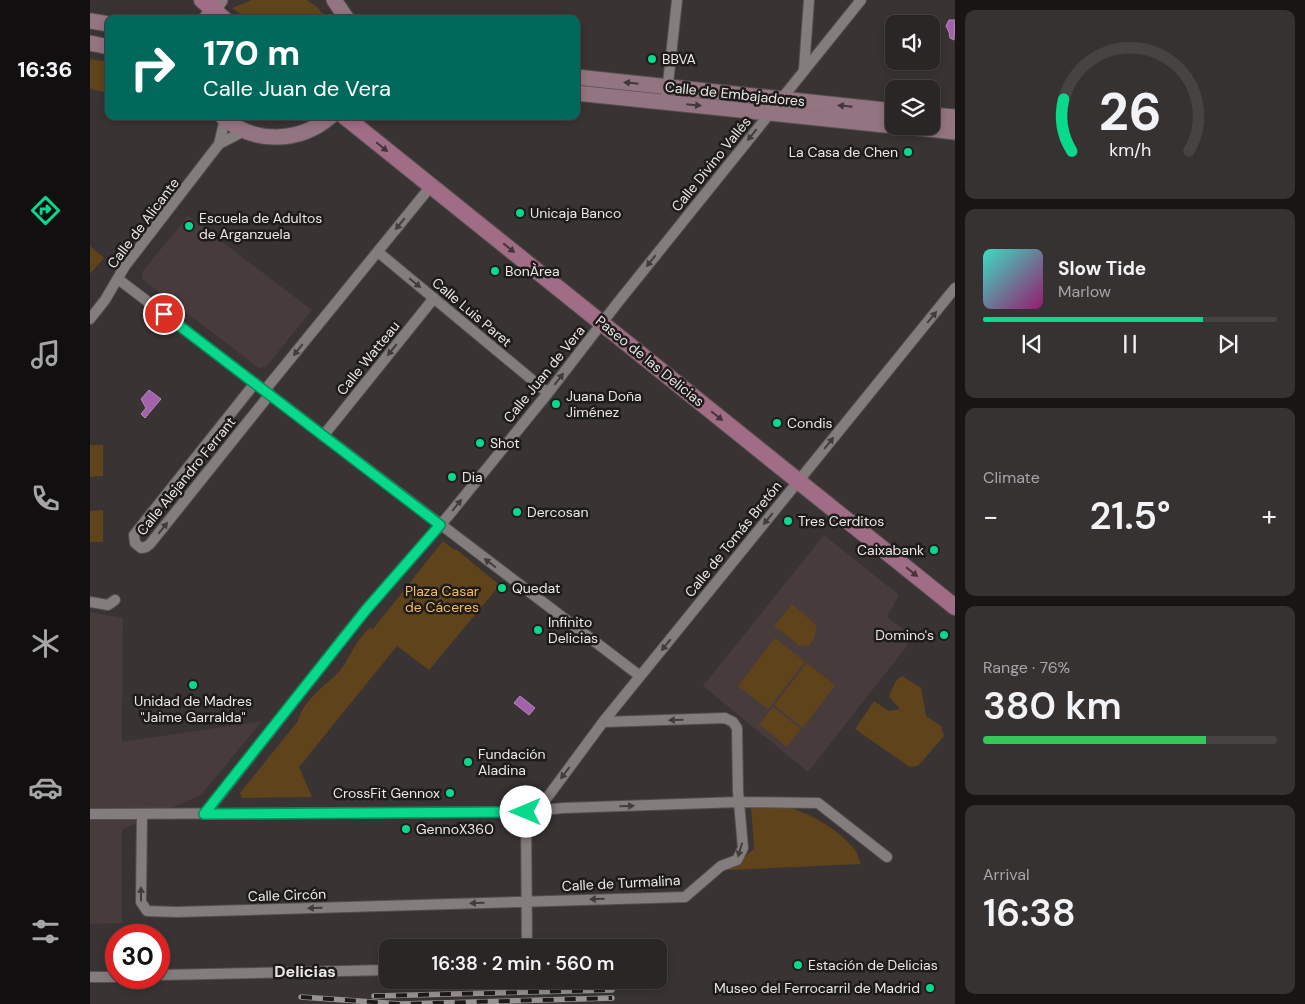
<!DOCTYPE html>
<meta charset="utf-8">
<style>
:root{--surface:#2b2626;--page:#373232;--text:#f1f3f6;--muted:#a6a5a7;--line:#474343;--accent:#09d98b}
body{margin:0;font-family:"DM Sans",sans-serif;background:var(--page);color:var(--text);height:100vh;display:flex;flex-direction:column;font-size:19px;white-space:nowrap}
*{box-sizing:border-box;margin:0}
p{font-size:16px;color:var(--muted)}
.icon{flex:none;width:28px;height:28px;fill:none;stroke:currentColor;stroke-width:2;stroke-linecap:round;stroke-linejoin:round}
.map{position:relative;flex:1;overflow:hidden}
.sheet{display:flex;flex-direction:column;gap:10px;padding:10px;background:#181515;width:350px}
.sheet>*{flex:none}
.banner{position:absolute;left:15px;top:15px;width:475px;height:105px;border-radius:10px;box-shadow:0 2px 8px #0003,0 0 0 1px var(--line);background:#00695c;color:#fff;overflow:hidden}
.fabs{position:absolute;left:795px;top:15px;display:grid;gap:10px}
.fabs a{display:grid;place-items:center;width:55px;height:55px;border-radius:10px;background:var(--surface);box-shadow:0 2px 8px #0003,0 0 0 1px var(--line);font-size:25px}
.speed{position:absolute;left:15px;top:924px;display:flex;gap:10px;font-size:25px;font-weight:700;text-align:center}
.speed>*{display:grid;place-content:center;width:65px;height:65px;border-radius:50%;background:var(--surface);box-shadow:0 2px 8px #0003,0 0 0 1px var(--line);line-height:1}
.speed .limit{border:8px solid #d22;background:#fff;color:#111}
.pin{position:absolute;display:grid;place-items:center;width:42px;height:42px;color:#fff;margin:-21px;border:2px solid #fff;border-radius:50%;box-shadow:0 1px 5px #0007}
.me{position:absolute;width:55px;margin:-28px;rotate:270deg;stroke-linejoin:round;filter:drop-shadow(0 0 4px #0008)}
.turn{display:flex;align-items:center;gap:18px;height:105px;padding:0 15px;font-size:22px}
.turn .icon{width:65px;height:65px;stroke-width:2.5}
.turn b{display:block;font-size:35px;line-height:42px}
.big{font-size:38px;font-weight:600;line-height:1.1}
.sheet .widget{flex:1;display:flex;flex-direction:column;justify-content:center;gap:8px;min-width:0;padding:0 18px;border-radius:10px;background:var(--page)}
.sheet .dial{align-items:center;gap:0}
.dial svg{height:130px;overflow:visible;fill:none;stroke:var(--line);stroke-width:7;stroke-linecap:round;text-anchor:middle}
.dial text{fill:var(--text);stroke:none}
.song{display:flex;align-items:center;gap:15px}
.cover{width:60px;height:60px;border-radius:8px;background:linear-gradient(135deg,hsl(170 70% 55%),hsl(320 70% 35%))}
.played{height:5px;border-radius:2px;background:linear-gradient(90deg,var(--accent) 75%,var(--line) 75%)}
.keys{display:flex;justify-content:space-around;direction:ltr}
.heat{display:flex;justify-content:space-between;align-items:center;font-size:28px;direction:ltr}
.charge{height:8px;border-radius:4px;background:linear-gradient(90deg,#34c759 76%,var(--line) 0)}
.trip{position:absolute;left:289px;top:939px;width:288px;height:50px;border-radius:10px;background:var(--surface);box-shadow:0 2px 8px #0003,0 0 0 1px var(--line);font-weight:600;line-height:50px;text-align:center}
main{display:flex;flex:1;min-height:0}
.dock{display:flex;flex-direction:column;width:90px;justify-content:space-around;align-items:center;background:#110f0f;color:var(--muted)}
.dock .icon{width:35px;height:35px}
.dock .on{color:var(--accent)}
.dock b{font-size:22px;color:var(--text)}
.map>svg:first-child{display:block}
.built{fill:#483b3b}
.green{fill:#5f431b}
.water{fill:#a362ac;stroke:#b88abd}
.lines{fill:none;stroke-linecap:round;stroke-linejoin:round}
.minor-casing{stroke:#55504f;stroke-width:12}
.secondary-casing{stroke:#55504f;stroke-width:17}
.primary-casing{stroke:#55504f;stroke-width:18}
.minor{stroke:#847d7d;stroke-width:10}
.secondary{stroke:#937481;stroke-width:15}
.primary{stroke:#a16c85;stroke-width:16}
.rail-casing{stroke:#989493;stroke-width:5.5}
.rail{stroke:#1e1b1b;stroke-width:4;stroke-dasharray:11;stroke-linecap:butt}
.oneway{fill:#41363a}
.oneway2{fill:#423d3d}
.oneway3{fill:#45333b}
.route-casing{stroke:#068d5a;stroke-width:12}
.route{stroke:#09d98b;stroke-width:9}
.poi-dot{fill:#09d98b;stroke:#1e1b1b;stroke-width:2}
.labels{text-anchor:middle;stroke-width:5;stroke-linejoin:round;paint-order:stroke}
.poi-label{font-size:14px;fill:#eae7e6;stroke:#1e1b1b;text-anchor:start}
.street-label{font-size:14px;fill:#eae7e6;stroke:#1e1b1b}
.park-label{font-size:14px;fill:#f8ba61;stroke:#1e1b1b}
.quarter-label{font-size:16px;font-weight:bold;fill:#eae7e6;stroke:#1e1b1b}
</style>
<main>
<nav class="dock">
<b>16:36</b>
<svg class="icon on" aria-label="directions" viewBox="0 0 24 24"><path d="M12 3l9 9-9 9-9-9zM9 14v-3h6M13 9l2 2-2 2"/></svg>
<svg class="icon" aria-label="music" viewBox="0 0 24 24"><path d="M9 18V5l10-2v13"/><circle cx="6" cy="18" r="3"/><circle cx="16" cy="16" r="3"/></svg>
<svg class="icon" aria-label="phone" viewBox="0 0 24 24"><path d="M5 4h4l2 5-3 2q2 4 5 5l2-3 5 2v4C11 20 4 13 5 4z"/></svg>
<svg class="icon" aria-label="climate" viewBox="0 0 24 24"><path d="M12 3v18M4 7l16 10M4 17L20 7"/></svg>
<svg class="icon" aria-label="car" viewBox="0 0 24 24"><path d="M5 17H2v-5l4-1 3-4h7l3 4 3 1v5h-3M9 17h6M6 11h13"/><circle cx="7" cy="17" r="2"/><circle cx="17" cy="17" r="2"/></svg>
<svg class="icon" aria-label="filters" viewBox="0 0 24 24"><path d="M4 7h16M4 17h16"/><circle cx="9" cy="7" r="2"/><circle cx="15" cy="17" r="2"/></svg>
</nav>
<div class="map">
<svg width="865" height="1004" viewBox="0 0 865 1004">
<rect width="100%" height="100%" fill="#393333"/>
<path class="built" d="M 98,216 L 222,310 L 176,367 L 169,368 L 52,279 L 52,272 Z
M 734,535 L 809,595 L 797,617 L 824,637 L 718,772 L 613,686 Z
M 0,612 L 33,618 L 32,742 L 172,721 L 111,795 L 32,830 L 32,923 L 0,924 Z"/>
<path class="green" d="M 162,0 L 217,0 L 227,7 L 237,19 L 157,19 L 142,8 Z
M 0,59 L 19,62 L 19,75 L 15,92 L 0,89 Z
M 0,246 L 14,258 L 0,274 Z
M 0,445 L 13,445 L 13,476 L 0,477 Z
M 13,510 L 13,542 L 0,542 L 0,511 Z
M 353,541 L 363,549 L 367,550 L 407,583 L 409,586 L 339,670 L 307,646 L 209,767 L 222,797 L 152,798 L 150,793 L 208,721 C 211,704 233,686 245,676 C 260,662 262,643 280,628 L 283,629 Z
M 702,604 L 726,625 C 726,634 725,640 718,646 L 709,645 L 684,626 Z
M 685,638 L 715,662 L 678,709 L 648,686 Z
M 717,663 L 745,685 L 713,728 L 684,705 Z
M 812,676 L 831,688 L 836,716 L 851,726 L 854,736 L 828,766 L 820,767 L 765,729 L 784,701 L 799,711 L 810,709 L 799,697 L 805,682 Z
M 683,707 L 711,729 L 697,747 L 669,724 Z
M 661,805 C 672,806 685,805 696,807 C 719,812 751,831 765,850 C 768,854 769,860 771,864 L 638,870 L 664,849 Z"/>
<path class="water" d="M 859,20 L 865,20 L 864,40 L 860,38 L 859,32 L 856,26 Z
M 59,390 L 71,399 L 55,418 L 51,414 L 56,408 L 51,399 Z
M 430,696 L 445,708 L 439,715 L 424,703 Z"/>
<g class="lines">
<defs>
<path id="minor" d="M 714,69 L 719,0
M 576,102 L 587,0
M 129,144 L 154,131
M 288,252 L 458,393
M 28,279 L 550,676
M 0,319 L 15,300 L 35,266 L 129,144 L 135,119
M 165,383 L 44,535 L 45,543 L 51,548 L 56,547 L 60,544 L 180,394
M 175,390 L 341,186
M 233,436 L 344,298
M 0,602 L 18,605 L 25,600
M 448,810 L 513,722 L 865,288
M 436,812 L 437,948
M 0,814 L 436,812 L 473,808 L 649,802 L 728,803 L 797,857
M 52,814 L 51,902 L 57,911 L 87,912 L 595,897 L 631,866 L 647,860 L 653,848 L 648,791 L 647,728 L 643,722 L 635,718 L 513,722
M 115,814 L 275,611 L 359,515 L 458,393 L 529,301 L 771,0
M 69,975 L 298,970
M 0,977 L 26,977"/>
<path id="secondary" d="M 244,0 L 257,19
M 116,19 L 130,0
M 0,21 L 19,24
M 0,43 L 19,47
M 486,77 L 804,111
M 486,93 L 804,126
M 841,115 L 865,117
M 132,116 C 163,145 210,143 241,116
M 812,126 L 865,132"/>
<path id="primary" d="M 112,0 L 134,19
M 254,116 L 865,607"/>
</defs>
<use href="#minor" class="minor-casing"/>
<use href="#secondary" class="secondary-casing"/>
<use href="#primary" class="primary-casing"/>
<use href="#minor" class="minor"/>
<use href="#secondary" class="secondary"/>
<use href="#primary" class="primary"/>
<defs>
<path id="rail" d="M 284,996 L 522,990
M 211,997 L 311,1004 L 522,998"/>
</defs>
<use href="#rail" class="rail-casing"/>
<use href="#rail" class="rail"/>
</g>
<defs><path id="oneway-solid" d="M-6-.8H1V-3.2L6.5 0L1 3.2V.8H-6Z" transform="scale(1.25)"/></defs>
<g class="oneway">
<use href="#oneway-solid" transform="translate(541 83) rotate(-174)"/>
<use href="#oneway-solid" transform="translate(604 105) rotate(6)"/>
<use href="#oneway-solid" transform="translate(755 106) rotate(-174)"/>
</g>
<g class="oneway2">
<use href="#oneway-solid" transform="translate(662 135) rotate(129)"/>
<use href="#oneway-solid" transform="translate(310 224) rotate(129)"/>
<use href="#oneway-solid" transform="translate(561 261) rotate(129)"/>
<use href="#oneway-solid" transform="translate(325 283) rotate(39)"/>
<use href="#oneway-solid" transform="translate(842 317) rotate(-51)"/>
<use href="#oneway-solid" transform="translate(208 350) rotate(129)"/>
<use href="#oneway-solid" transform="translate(302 350) rotate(129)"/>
<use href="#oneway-solid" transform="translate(469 379) rotate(-52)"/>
<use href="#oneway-solid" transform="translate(739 443) rotate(-51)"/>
<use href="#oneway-solid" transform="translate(367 505) rotate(-51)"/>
<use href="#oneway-solid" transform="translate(678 519) rotate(129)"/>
<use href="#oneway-solid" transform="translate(73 528) rotate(-51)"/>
<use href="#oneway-solid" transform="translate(400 563) rotate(-143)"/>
<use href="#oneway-solid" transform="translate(576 645) rotate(129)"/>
<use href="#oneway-solid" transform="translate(586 720) rotate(178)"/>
<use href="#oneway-solid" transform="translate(475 773) rotate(127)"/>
<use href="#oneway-solid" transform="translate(537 806) rotate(-2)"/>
<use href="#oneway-solid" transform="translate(650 850) rotate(107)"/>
<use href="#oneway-solid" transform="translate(51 894) rotate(-90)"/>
<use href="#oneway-solid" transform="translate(507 899) rotate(178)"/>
<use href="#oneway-solid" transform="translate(387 903) rotate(178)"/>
<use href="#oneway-solid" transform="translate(225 908) rotate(178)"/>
</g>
<g class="oneway3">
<use href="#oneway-solid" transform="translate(292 147) rotate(39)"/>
<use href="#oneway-solid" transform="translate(419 248) rotate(39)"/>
<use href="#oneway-solid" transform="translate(627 416) rotate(39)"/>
<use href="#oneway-solid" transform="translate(822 572) rotate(39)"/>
</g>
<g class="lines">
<defs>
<path id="route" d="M 74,314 L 350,525 L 275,611 L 114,814 L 436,812"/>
</defs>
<use href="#route" class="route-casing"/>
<use href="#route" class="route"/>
</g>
<g class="poi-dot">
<circle cx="562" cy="59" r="5"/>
<circle cx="818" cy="152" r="5"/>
<circle cx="430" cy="213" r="5"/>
<circle cx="99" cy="226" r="5"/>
<circle cx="405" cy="271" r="5"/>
<circle cx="466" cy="404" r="5"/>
<circle cx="687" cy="423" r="5"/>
<circle cx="390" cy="443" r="5"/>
<circle cx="362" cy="477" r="5"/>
<circle cx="427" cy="512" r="5"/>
<circle cx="698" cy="521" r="5"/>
<circle cx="844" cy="550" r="5"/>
<circle cx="412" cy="588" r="5"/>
<circle cx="448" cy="630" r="5"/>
<circle cx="854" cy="635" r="5"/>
<circle cx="103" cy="685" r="5"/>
<circle cx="378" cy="762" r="5"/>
<circle cx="360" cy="793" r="5"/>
<circle cx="316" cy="829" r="5"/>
<circle cx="708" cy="965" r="5"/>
<circle cx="840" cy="988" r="5"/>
</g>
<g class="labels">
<g class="poi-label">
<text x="572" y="64">BBVA</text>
<text x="808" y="157" text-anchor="end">La Casa de Chen</text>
<text x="440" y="218">Unicaja Banco</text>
<text x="109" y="223">Escuela de Adultos<tspan x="109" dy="16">de Arganzuela</tspan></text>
<text x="415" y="276">BonÀrea</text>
<text x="476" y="401">Juana Doña<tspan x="476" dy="16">Jiménez</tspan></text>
<text x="697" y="428">Condis</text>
<text x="400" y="448">Shot</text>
<text x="372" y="482">Dia</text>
<text x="437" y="517">Dercosan</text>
<text x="708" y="526">Tres Cerditos</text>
<text x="834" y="555" text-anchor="end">Caixabank</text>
<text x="422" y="593">Quedat</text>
<text x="458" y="627">Infinito<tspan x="458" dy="16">Delicias</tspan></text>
<text x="844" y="640" text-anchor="end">Domino's</text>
<text x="103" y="706" text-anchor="middle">Unidad de Madres<tspan x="103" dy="16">"Jaime Garralda"</tspan></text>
<text x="388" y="759">Fundación<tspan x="388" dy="16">Aladina</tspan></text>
<text x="350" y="798" text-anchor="end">CrossFit Gennox</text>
<text x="326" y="834">GennoX360</text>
<text x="718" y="970">Estación de Delicias</text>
<text x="830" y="993" text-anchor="end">Museo del Ferrocarril de Madrid</text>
</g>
<g class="street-label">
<text transform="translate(645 94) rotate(6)" y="5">Calle de Embajadores</text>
<text transform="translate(621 164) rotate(-51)" y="5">Calle Divino Vallés</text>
<text transform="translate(53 223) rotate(-53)" y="5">Calle de Alicante</text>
<text transform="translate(382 312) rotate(40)" y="5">Calle Luis Paret</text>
<text transform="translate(278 358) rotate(-51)" y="5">Calle Watteau</text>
<text transform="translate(560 361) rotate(39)" y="5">Paseo de las Delicias</text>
<text transform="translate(454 374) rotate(-51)" y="5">Calle Juan de Vera</text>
<text transform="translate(96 476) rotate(-51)" y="5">Calle Alejandro Ferrant</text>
<text transform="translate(643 539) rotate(-51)" y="5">Calle de Tomás Bretón</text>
<text transform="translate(531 883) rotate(-3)" y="5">Calle de Turmalina</text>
<text transform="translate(197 895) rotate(-2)" y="5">Calle Circón</text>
</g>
<g class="park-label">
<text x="352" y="596">Plaza Casar<tspan x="352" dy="16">de Cáceres</tspan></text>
</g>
<g class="quarter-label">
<text x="215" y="977">Delicias</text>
</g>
</g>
</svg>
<div class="fabs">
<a><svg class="icon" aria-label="sound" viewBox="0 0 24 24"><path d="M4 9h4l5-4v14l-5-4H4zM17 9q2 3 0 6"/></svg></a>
<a><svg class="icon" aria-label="layers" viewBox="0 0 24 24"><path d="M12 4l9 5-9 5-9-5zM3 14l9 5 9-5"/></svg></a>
</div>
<div class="speed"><div class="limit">30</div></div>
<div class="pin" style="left:74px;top:314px;background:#d93025"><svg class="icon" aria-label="arrive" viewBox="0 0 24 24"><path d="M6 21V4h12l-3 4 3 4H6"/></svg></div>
<svg class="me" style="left:436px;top:812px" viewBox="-20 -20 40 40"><circle r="19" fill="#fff"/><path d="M0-13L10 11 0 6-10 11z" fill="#09d98b"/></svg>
<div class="trip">16:38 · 2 min · 560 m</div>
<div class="banner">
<div class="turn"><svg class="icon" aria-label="right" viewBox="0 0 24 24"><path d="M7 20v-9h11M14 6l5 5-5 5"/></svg><div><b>170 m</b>Calle Juan de Vera</div></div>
</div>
</div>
<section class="sheet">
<div class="widget dial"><svg viewBox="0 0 100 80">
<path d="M14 69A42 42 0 1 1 86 69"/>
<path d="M14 69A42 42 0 0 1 9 37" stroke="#09d98b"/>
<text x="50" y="56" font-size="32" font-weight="700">26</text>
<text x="50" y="72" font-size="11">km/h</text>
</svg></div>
<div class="widget">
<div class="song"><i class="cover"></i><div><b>Slow Tide</b><p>Marlow</p></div></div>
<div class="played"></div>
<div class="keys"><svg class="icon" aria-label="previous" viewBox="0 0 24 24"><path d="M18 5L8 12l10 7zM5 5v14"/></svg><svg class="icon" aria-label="pause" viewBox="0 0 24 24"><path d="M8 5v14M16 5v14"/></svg><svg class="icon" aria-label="next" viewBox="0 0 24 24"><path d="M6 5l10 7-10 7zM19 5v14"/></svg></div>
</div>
<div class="widget"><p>Climate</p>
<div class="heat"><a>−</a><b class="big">21.5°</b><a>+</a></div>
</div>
<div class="widget"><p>Range · 76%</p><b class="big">380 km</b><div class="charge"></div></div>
<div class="widget"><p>Arrival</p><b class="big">16:38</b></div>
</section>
</main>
